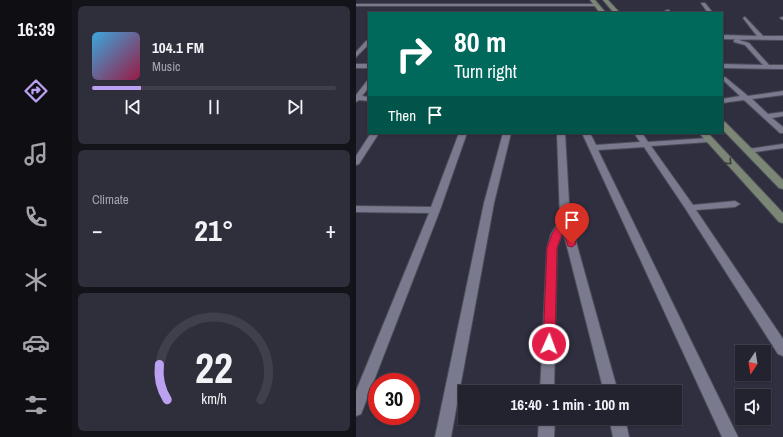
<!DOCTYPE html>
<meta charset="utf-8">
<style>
:root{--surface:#232330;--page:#2f2f3c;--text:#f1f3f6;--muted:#a3a4ab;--line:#40404c;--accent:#bca0f2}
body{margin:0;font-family:"Archivo Narrow",sans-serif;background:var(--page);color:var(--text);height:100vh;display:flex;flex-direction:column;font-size:15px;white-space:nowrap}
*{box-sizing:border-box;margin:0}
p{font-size:13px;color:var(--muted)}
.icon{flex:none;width:22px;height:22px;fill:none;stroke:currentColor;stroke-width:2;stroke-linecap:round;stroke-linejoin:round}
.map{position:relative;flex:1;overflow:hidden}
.sheet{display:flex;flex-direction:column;gap:6px;padding:6px;background:#13131a;width:284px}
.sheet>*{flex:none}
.hud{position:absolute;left:12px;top:12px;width:355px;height:122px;border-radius:0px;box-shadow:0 1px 3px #0004,0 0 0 1px var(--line);background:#00695c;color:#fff;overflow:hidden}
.needle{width:26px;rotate:192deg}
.tools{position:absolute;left:379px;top:345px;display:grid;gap:8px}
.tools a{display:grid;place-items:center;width:36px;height:36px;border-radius:0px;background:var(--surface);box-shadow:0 1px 3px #0004,0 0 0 1px var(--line);font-size:20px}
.speed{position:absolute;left:12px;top:373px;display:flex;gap:8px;font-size:20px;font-weight:700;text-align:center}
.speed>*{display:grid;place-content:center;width:52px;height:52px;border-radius:50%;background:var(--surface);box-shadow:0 1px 3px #0004,0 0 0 1px var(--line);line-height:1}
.speed .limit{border:6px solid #d22;background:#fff;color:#111}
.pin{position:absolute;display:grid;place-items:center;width:34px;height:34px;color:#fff;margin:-41px -17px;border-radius:50% 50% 50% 0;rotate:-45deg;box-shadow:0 0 4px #0007}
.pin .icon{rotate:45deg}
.me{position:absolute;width:44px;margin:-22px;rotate:2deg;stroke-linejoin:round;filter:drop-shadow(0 0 3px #0008)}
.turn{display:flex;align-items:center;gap:14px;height:84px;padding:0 20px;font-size:18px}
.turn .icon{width:52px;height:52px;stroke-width:2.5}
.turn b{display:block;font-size:28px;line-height:34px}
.then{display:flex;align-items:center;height:38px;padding:0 20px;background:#0003;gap:8px;font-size:15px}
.big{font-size:30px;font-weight:800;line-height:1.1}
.sheet .card{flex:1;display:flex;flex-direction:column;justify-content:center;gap:6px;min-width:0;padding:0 14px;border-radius:6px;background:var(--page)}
.sheet .dial{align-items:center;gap:0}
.dial svg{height:104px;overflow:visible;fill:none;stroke:var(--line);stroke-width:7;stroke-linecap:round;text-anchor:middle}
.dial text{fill:var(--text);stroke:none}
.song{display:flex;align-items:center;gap:12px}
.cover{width:48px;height:48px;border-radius:6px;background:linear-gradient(135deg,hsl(200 70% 55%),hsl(340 70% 35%))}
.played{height:4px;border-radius:2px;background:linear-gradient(90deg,var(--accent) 20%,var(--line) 20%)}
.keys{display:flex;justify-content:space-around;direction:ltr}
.heat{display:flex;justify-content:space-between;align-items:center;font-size:22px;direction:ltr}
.trip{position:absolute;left:102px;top:385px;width:224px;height:40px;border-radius:0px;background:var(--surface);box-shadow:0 1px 3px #0004,0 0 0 1px var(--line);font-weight:800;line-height:40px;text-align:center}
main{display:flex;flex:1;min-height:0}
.tab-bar{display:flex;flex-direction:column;width:72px;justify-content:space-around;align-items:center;background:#0e0e13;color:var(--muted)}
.tab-bar .icon{width:28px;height:28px}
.tab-bar .selected{color:var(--accent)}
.tab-bar b{font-size:18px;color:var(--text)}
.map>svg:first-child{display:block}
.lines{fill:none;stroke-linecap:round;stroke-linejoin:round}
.minor-casing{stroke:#4c4c59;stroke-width:2}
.secondary-casing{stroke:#4c4c59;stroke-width:2}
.minor{fill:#7a7a8e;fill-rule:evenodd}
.secondary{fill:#7b8675;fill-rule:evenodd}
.oneway{stroke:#3b3e3e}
.route{fill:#e11d48;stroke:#92132f}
</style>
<main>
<nav class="tab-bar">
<b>16:39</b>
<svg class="icon selected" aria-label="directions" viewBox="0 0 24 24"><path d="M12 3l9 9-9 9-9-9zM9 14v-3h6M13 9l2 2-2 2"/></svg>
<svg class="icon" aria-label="music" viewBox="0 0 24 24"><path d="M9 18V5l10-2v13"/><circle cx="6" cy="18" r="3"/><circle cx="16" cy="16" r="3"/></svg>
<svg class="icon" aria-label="phone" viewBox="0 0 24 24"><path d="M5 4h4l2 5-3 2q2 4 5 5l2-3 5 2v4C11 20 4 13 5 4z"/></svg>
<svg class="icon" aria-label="climate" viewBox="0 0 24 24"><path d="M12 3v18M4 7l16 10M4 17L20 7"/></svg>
<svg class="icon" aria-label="car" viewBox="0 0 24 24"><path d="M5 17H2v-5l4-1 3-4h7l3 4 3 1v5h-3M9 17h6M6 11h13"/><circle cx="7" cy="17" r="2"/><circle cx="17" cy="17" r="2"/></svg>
<svg class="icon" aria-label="filters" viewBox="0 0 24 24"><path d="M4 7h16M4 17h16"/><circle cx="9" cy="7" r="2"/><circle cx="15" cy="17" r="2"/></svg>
</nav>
<section class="sheet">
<div class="card">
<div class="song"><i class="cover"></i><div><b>104.1 FM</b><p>Music</p></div></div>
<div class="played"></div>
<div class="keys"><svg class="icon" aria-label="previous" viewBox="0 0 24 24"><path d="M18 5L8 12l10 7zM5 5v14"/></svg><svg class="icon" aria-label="pause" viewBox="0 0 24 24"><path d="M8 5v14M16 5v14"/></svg><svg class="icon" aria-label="next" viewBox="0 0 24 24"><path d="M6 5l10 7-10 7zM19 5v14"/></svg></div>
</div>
<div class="card"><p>Climate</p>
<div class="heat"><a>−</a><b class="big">21°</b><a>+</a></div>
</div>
<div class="card dial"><svg viewBox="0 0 100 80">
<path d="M14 69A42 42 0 1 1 86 69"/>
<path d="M14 69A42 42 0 0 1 8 42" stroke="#bca0f2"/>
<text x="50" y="56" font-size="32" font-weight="700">22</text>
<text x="50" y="72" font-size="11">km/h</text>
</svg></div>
</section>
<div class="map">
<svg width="427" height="437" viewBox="0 0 427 437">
<rect width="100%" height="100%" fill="#2f2f40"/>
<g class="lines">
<defs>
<path id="minor" d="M 345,3 L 349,3 L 357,13 L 352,13 Z
M 0,4 L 241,4 L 243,5 L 241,6 L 0,6 Z
M 311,10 L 313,10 L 314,13 L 310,13 L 309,11 Z
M 389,17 L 407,36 L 427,36 L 427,40 L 366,39 L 366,35 L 401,36 L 387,18 Z
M 426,17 L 427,17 L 427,20 L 424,18 Z
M 380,39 L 393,43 L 413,65 L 427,65 L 427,69 L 366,68 L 366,64 L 407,65 L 389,45 L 378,42 L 378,40 Z
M 10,41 L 13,41 L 13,44 L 0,57 L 0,52 Z
M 0,64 L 13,64 L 13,68 L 0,68 Z
M 369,77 L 392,96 L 427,91 L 427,95 L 396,99 L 412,114 L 427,112 L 427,116 L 416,118 L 427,127 L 427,133 L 424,133 L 388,100 L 366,103 L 366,99 L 384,96 L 367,80 L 366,79 Z
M 13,80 L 13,87 L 6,96 L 13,97 L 13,101 L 3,100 L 0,102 L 0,95 L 11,81 Z
M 15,133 L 23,133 L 3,164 L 0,165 L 0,156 Z
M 103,133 L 111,133 L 84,210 L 7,409 L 5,414 L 0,416 L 0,391 L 73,213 L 0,212 L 0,206 L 75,207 Z
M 147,133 L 155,133 L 138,203 L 95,437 L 79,437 L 128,203 Z
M 201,133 L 209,133 L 214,220 L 262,392 L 248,392 L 207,231 L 201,248 L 198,392 L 184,392 L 191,248 L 195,234 L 204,220 Z
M 226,133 L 234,133 L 240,145 L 284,142 L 278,133 L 286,133 L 292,142 L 352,138 L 356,140 L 352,142 L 295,146 L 337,205 L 379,201 L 384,204 L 379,207 L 340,210 L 427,339 L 427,356 L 422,354 L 329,208 L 288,147 L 242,150 L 382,437 L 366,437 Z
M 427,144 L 427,148 L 393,153 L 389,151 L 393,149 Z
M 183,418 L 199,418 L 198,437 L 182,437 Z
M 253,418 L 269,418 L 273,437 L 257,437 Z"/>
<path id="secondary" d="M 234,0 L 239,0 L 250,13 L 244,13 Z
M 247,0 L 252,0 L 264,13 L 258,13 Z
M 366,121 L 369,122 L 427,180 L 427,189 L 423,188 L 366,129 Z
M 343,133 L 352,133 L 427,213 L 427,223 L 423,222 Z"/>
</defs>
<use href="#minor" class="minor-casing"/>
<use href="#secondary" class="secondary-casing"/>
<use href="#minor" class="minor"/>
<use href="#secondary" class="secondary"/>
</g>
<defs><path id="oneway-chevron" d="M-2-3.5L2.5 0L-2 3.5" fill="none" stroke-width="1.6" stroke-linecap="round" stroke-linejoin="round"/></defs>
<use class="oneway" href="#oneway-chevron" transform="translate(373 162) rotate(47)"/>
<path class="route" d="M 209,217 L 213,220 L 220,244 L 216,247 L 212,246 L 207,231 L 201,248 L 199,344 L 197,348 L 193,349 L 189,348 L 187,344 L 191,248 L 196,234 L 206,218 Z"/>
</svg>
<div class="tools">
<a><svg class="needle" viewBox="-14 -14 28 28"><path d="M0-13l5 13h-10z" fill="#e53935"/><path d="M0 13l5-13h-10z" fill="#a3a4ab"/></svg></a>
<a><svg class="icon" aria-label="sound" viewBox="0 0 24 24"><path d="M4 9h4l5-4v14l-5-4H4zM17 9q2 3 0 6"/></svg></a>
</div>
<div class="speed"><div class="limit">30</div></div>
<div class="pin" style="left:216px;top:244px;background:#d93025"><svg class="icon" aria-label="arrive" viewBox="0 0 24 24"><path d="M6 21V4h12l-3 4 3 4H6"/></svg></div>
<svg class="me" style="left:193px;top:344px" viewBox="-20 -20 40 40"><circle r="17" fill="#e11d48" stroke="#fff" stroke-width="3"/><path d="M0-11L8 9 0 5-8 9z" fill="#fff"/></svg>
<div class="trip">16:40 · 1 min · 100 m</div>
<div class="hud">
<div class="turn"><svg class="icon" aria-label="right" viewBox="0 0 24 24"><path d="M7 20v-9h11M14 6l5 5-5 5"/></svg><div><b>80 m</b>Turn right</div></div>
<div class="then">Then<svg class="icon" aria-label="arrive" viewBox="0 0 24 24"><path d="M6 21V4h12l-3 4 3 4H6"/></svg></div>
</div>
</div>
</main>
